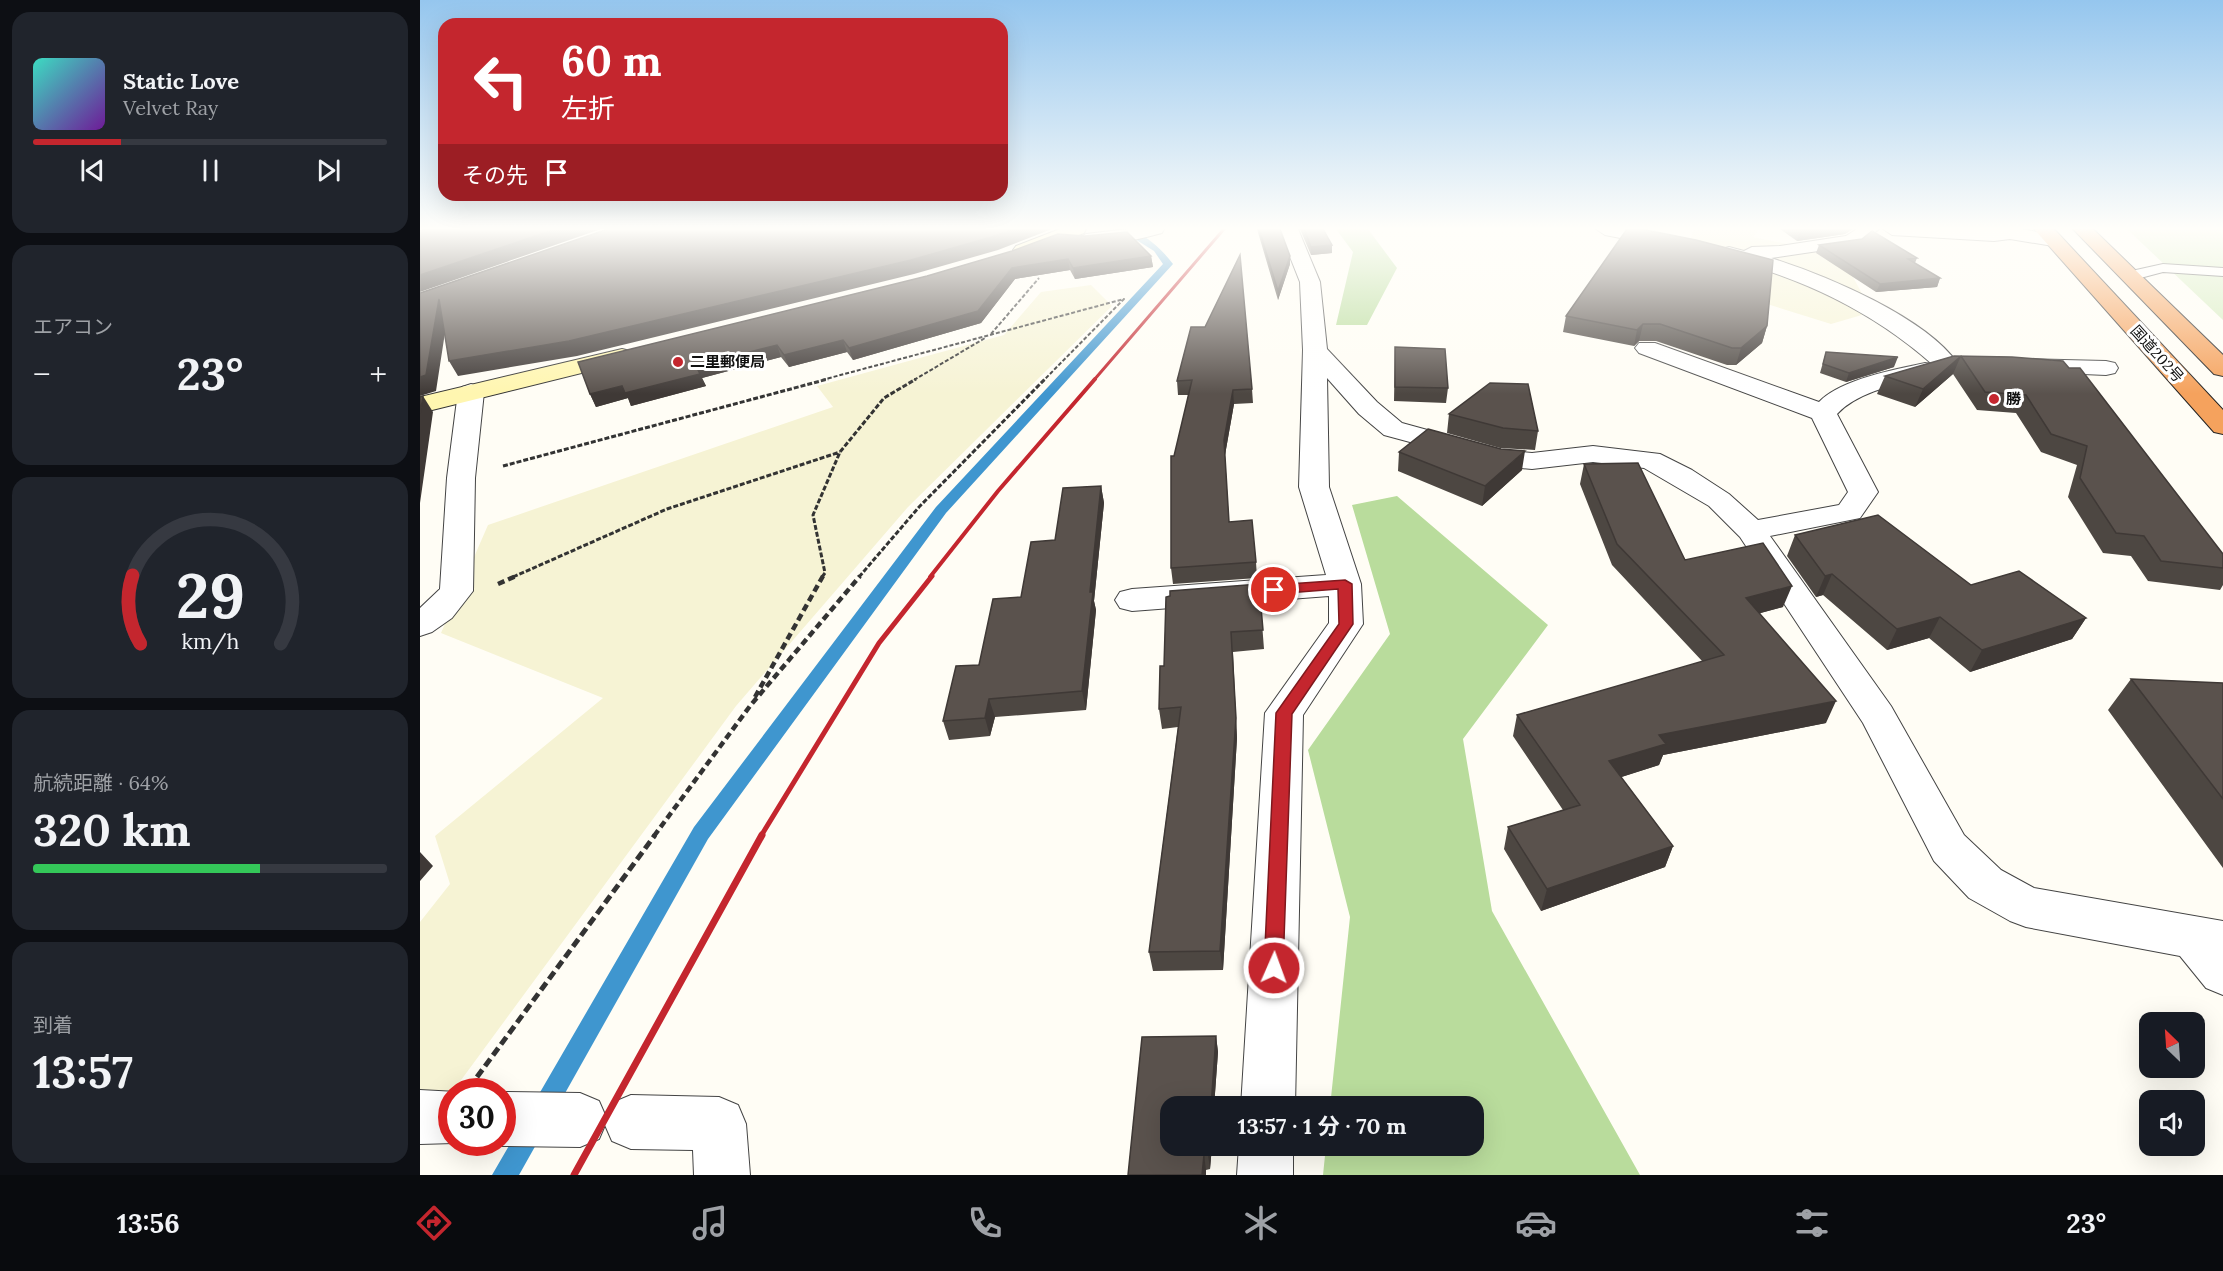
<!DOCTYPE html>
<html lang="ja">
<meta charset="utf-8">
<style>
:root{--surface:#171b24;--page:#20242c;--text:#f1f3f6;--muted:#9ea1a6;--line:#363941;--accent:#c4262e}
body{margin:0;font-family:Lora,"Noto Sans JP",serif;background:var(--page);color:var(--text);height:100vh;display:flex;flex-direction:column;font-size:22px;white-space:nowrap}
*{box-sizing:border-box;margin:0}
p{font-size:20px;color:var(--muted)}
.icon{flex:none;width:33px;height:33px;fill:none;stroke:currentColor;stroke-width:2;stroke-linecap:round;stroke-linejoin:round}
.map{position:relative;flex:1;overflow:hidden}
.details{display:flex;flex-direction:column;gap:12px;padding:12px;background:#0d0f14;width:420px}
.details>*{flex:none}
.top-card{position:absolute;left:18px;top:18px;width:570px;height:183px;border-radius:18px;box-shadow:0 6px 24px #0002;background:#c4262e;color:#fff;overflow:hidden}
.needle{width:39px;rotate:335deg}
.tools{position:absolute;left:1719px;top:1012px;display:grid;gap:12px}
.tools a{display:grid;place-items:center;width:66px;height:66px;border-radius:12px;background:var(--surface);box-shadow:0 6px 24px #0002;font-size:30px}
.speed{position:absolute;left:18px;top:1078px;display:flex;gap:12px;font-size:30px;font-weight:700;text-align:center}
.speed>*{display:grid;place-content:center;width:78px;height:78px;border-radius:50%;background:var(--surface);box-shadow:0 6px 24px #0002;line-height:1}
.speed .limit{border:9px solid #d22;background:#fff;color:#111}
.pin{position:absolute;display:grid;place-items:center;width:51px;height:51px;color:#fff;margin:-26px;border:3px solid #fff;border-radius:50%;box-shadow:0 2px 6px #0007}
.me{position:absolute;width:66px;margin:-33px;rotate:2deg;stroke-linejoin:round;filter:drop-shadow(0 0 4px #0008)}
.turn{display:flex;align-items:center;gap:21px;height:126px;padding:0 24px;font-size:27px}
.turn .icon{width:78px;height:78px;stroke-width:2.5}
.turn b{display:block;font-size:42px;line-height:51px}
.then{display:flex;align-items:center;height:57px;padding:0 24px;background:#0003;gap:12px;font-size:22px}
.big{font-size:45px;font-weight:700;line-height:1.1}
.details .card{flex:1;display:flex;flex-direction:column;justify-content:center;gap:9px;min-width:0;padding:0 21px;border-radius:18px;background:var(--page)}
.details .dial{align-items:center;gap:0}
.dial svg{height:156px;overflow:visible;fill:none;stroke:var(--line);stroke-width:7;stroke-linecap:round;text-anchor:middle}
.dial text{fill:var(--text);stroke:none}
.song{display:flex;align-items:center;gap:18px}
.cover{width:72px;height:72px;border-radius:9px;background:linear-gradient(135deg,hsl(170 70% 55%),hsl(280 70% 35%))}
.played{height:6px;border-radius:3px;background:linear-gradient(90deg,var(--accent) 25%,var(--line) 25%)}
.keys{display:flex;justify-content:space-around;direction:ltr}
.heat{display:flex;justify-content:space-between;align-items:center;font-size:33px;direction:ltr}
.charge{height:9px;border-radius:4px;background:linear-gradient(90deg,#34c759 64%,var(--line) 0)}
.trip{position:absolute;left:740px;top:1096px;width:324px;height:60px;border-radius:18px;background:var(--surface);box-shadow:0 6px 24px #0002;font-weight:700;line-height:60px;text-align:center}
.tab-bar{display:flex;height:96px;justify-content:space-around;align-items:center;background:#090b0e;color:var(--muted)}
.tab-bar .icon{width:42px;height:42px}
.tab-bar .active{color:var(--accent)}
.tab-bar b{font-size:27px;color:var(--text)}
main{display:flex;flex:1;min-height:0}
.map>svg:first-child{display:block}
.farmland{fill:#f6f3d4}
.green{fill:#d5ebbd}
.forest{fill:#b9dc9c}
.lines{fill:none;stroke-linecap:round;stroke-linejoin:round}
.stream{fill:#3f96cf;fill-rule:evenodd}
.lane-casing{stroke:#444;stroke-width:2}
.street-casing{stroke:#444;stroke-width:2}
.secondary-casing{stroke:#333;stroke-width:2}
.highway-casing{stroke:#222;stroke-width:2}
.path-far3{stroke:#333;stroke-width:2;stroke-dasharray:4 2;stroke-linecap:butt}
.path-far2{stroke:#333;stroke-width:3;stroke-dasharray:5 2;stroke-linecap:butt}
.path-far1{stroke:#333;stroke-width:4.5;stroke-dasharray:7 4;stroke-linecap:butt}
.path{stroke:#333;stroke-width:5;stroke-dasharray:9 4.5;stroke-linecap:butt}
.lane{fill:#fff;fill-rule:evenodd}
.street{fill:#fff;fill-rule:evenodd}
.secondary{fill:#fff6b0;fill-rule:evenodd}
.highway{fill:#f5a25d;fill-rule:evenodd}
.rail-far3{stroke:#c4262e;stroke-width:3}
.rail-far2{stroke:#c4262e;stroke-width:4}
.rail-far1{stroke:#c4262e;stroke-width:5}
.rail{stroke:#c4262e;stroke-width:7}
.wall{fill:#4d4742}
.shaded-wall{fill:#3f3936}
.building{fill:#5a524d;stroke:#3f3936;stroke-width:1.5}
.route{fill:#c4262e;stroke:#7f191e;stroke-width:1.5}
.poi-dot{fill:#c4262e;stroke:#fff;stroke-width:2}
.labels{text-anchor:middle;stroke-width:6;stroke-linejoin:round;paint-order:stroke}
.far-street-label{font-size:15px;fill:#111;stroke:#fff}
.far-poi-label{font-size:15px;font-weight:bold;fill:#111;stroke:#fff;text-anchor:start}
</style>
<main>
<section class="details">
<div class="card">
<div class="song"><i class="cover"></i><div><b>Static Love</b><p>Velvet Ray</p></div></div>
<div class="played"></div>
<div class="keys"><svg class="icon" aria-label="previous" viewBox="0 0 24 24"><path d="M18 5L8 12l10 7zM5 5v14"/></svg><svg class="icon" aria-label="pause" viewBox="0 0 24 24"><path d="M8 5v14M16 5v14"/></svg><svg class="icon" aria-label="next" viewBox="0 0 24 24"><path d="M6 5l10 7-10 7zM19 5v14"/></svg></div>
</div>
<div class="card"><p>エアコン</p>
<div class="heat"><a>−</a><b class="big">23°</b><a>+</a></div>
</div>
<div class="card dial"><svg viewBox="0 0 100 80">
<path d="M14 69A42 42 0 1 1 86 69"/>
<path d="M14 69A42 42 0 0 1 10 34" stroke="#c4262e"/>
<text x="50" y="56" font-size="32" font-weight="700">29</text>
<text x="50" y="72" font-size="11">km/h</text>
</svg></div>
<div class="card"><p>航続距離 · 64%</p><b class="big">320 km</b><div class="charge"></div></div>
<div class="card"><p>到着</p><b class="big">13:57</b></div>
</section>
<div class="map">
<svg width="1803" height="1175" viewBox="0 0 1803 1175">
<rect width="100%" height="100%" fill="#fffdf5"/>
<path class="farmland" d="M 1274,229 L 1339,229 L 1333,237 L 1421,255 L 1452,312 L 1411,324 L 1296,288 L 1270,240 Z
M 671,285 L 692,306 L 488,507 L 316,706 L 0,1136 L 0,922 L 30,884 L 15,836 L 183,698 L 21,633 L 68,525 L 413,407 L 397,386 L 584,335 L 621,292 Z"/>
<path class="green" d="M 1707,229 L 1803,229 L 1803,320 Z"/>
<path class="forest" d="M 916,229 L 948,229 L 977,268 L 947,325 L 916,325 L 933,252 Z
M 977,496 L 1128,625 L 1043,739 L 1072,911 L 1220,1175 L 903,1175 L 906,1146 L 1053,1146 L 1053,1107 L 910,1107 L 930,917 L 888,750 L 970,634 L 932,505 Z"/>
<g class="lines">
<path class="stream" d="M 699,229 C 721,229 740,247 753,264 L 526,513 L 288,839 L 99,1175 L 72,1175 L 274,827 L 516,507 L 743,264 L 734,251 Z"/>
<defs>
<path id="lane" d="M 1743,264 L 1803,268 L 1803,276 L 1743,272 L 1709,281 L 1703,277 L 1716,270 Z"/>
<path id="street" d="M 708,229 L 744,229 L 742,233 C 726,237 666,254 656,240 L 666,234 Z
M 859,229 L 878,229 L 900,282 L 907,349 L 957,402 L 982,423 L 1080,450 L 1112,453 L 1173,446 L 1240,454 L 1272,470 L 1309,494 L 1338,520 L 1419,505 L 1428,492 L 1392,418 L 1219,353 L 1215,348 L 1219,343 L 1235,343 L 1399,402 C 1421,379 1474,370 1505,363 L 1512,364 C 1451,310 1381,278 1302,257 L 1299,253 L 1302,249 L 1309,247 L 1324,251 L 1332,247 L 1360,246 L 1426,236 L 1437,229 L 1459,229 L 1439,245 L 1351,258 C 1405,275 1506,317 1538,364 L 1535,369 L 1526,371 L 1515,367 L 1517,370 L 1514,375 C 1483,383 1439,390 1417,414 L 1458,492 L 1440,518 L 1350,536 L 1471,706 L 1544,835 L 1581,870 L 1614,888 L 1803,921 L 1803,995 L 1786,988 L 1760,956 L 1606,927 L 1590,921 L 1549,898 L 1514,861 L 1443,723 L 1320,537 L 1289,506 L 1224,468 L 1173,462 L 1112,469 L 1079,466 L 964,435 L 939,414 L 907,378 L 909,487 L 941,584 L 943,624 L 883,715 L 875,1107 L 821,1107 L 845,713 L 909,623 L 909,596 L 712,611 L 700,608 L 695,600 L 700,592 L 712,589 L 906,575 L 879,487 L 883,350 L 880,282 Z
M 1176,229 L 1215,229 L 1254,237 L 1257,241 L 1247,247 L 1185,235 Z
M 1463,229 L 1601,229 L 1640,236 L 1643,240 L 1633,246 L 1590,239 L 1574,241 L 1472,235 Z
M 1604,359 L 1686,361 L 1695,363 L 1698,368 L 1695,373 L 1686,375 L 1595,371 L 1592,366 L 1595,361 Z
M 51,384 L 60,387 L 64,392 L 55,478 L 53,591 L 32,618 L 12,632 L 0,636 L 0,608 L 20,589 L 27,478 L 38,392 L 42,387 Z
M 0,1090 L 37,1092 L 32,1092 L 32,1143 L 34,1143 L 0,1144 Z
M 82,1092 L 160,1093 L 179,1101 L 186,1117 L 192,1103 L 211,1095 L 299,1097 L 318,1105 L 326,1124 L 330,1175 L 274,1175 L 273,1150 L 211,1149 L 192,1141 L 185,1125 L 179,1139 L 160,1147 L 82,1146 L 75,1143 L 82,1143 Z
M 819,1146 L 873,1146 L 873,1175 L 817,1175 Z"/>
<path id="secondary" d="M 640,229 L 666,229 L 664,233 L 610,254 L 596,254 L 593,250 L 596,246 Z
M 202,349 L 210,351 L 214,356 L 210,361 L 0,413 L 0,397 Z"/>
<path id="highway" d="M 1614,229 L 1634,229 L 1803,410 L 1803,434 L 1794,432 Z
M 1653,229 L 1673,229 L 1803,355 L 1803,376 L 1794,374 Z"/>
</defs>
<use href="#lane" class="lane-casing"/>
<use href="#street" class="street-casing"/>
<use href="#secondary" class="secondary-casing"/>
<use href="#highway" class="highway-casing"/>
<path class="path-far3" d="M 571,334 L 619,278
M 402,380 L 704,299 L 624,380
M 494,380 L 565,338"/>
<path class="path-far2" d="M 83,466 L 408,379
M 93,577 L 247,509 L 420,452
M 402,577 L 405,573 L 393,515 L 420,452 L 464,398 L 496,379
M 439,577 L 499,507 L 625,379"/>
<path class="path-far1" d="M 78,584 L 96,576
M 335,697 L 403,576
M 234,836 L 330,706 L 440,576"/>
<path class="path" d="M 57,1077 L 235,835"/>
<use href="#lane" class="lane"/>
<use href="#street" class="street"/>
<use href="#secondary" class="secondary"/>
<use href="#highway" class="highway"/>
<path class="rail-far3" d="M 674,380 L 804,229"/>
<path class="rail-far2" d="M 510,577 L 578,491 L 675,379"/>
<path class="rail-far1" d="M 341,836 L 459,643 L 512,576"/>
<path class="rail" d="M 154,1175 L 342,835"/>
</g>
<path class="wall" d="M 837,229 L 860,229 L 870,264 L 858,300 Z
M 880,229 L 903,229 L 912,253 L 891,255 Z
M 1360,229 L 1433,229 L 1425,234 L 1377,241 Z
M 1399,245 L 1497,258 L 1495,263 L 1520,278 L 1517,287 L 1456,292 L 1396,253 Z
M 592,251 L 731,256 L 733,267 L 655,279 L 650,270 L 595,279 L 561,323 L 433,360 L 427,352 L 369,367 L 361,357 L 282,378 L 286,386 L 211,406 L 208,398 L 176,407 L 170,394 L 507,276 Z
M 1146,316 L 1347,326 L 1342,343 L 1316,365 L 1307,365 L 1236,341 L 1219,341 L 1214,346 L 1143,332 Z
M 771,327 L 832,389 L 833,403 L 814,404 L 805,455 L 809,522 L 836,562 L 837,578 L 753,584 L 751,568 L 754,456 L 769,395 L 758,395 L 757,381 Z
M 975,347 L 1028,388 L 1026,403 L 974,401 Z
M 1406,352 L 1474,367 L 1426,382 L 1400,373 Z
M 1534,356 L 1592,357 L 1803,554 L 1803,585 L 1800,590 L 1728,581 L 1711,556 L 1683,553 L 1648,497 L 1657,465 L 1621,452 L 1596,413 L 1557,410 L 1533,374 L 1495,407 L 1457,394 L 1465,376 Z
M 1029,414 L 1118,431 L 1115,450 L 1080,448 L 1027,433 Z
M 979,452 L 1102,470 L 1062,506 L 978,471 Z
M 1164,464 L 1265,560 L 1363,607 L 1340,613 L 1406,723 L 1243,755 L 1239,765 L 1201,777 L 1253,846 L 1245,867 L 1121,911 L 1084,849 L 1088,827 L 1143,810 L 1093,736 L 1097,715 L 1283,662 L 1192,565 L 1160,484 Z
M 681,486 L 684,503 L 674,601 L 676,610 L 666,710 L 575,717 L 570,736 L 529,740 L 523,721 L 601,597 L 635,540 Z
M 1375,535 L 1551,585 L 1666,618 L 1652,639 L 1550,672 L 1509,638 L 1467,650 L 1403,595 L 1396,597 L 1367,556 Z
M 839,584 L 844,649 L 813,652 L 817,738 L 803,970 L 733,971 L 729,952 L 758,727 L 742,729 L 739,709 L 744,666 Z
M 1711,679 L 1803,683 L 1803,868 L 1688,710 Z
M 796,1036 L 798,1052 L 794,1107 L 750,1107 L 750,1146 L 792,1146 L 790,1169 L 786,1170 L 786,1175 L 708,1175 L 722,1037 Z"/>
<path class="shaded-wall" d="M 136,229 L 181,229 L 0,292 L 0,275 Z
M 595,229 L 632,229 L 578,250 L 494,274 L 157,356 L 38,376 L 29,361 Z
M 1381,229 L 1433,229 L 1425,234 L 1377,241 Z
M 912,245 L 912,253 L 891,255 L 891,247 Z
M 731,256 L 733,267 L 655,279 L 653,268 Z
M 870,256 L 870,264 L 858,300 L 858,291 Z
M 648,259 L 650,270 L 595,279 L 561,323 L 433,360 L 429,348 L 592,268 Z
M 1520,278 L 1517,287 L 1456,292 L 1460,284 Z
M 19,299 L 28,313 L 16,391 L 0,396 L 0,377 Z
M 1223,324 L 1219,341 L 1214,346 L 1217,330 Z
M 1347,326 L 1342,343 L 1316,365 L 1321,348 Z
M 423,340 L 427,352 L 369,367 L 364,355 Z
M 357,345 L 361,357 L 282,378 L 286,386 L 211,406 L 208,398 L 176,407 L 170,394 Z
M 1541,356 L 1533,374 L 1495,407 L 1503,389 Z
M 1478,357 L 1474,367 L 1426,382 L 1429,373 Z
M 813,390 L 814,404 L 805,455 L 804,440 Z
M 3,396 L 13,412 L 0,503 L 0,414 Z
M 1105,451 L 1102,470 L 1062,506 L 1065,486 Z
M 681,486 L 684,503 L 674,601 L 676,610 L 666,710 L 662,691 L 670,592 Z
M 1412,574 L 1403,595 L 1396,597 L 1405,576 Z
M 1372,586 L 1363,607 L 1319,619 L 1326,598 Z
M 1520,617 L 1509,638 L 1467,650 L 1477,629 Z
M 1666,618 L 1652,639 L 1550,672 L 1562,650 Z
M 811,632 L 817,738 L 803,970 L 800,951 Z
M 569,699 L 575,717 L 570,736 L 565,718 Z
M 1416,701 L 1406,723 L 1243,755 L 1239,765 L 1183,783 L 1189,761 L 1239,735 Z
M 1253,846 L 1245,867 L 1121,911 L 1127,889 Z
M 0,852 L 13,866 L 0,881 Z
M 796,1036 L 798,1052 L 794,1107 L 791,1107 Z
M 788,1146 L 792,1146 L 790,1169 L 788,1155 Z
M 784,1155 L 786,1170 L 786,1175 L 782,1175 Z"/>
<path class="building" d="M 6,229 L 136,229 L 0,275 L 0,231 Z
M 188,229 L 595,229 L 575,236 L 491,260 L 149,341 L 29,361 L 19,299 L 6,375 L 0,377 L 0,293 Z
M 839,229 L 860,229 L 870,256 L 858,291 Z
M 884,229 L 903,229 L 912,245 L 891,247 Z
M 1207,229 L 1221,229 L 1276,240 L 1353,260 L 1347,326 L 1321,348 L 1312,348 L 1240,324 L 1223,324 L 1217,330 L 1146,316 Z
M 1452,231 L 1497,258 L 1488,259 L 1520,278 L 1460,284 L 1399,245 L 1442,239 Z
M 707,232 L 731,256 L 653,268 L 648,259 L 592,268 L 558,311 L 429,348 L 423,340 L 364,355 L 357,345 L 276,366 L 280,374 L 205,393 L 202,386 L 170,394 L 158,362 L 507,276 L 592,251 L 638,234 L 665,236 Z
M 820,255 L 832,389 L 813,390 L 804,440 L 809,522 L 832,520 L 836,562 L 751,568 L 751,456 L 754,456 L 772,380 L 757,381 L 771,327 L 785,327 Z
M 975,347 L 1025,349 L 1028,388 L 975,387 Z
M 1406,352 L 1478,357 L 1429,373 L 1403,364 Z
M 1534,356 L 1592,357 L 1643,361 L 1649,368 L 1660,368 L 1803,554 L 1803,568 L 1741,561 L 1724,536 L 1696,533 L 1660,478 L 1667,446 L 1631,434 L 1606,395 L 1565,392 L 1541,356 L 1503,389 L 1465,376 Z
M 1070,383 L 1108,384 L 1118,431 L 1083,428 L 1029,414 Z
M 3,396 L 0,414 L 0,397 Z
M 1008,429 L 1081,449 L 1105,451 L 1065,486 L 979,452 Z
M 1218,463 L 1265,560 L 1343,543 L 1372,586 L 1326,598 L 1416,701 L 1239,735 L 1246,744 L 1189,761 L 1253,846 L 1127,889 L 1088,827 L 1160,805 L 1097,715 L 1304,655 L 1197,544 L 1164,464 Z
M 681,486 L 670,592 L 673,592 L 662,691 L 569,699 L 565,718 L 523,721 L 536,666 L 559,665 L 573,599 L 601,597 L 611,542 L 635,540 L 643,488 Z
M 1458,515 L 1551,585 L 1599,571 L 1666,618 L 1562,650 L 1520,617 L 1477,629 L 1412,574 L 1405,576 L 1375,535 Z
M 839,584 L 843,630 L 811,632 L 816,718 L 800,951 L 729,952 L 761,707 L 739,709 L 740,666 L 744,666 L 746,597 L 750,596 L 750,591 Z
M 1711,679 L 1803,683 L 1803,799 Z
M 796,1036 L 791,1107 L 750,1107 L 750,1146 L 788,1146 L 788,1155 L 784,1155 L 782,1175 L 708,1175 L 722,1037 Z"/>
<linearGradient id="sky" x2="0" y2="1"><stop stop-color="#95c6ee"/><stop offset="0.58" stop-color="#fffefa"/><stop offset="1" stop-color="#fffefa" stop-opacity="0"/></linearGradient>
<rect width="1803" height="394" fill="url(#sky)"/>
<path class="route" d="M 925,580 L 932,584 L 933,624 L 872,714 L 863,968 L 861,975 L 854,977 L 846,975 L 844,968 L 856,713 L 919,624 L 918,589 L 854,594 L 847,590 L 854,585 Z"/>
<g class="poi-dot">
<circle cx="258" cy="362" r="6"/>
<circle cx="1574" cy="399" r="6"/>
</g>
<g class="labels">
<g class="far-street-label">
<text transform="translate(1737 354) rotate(48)" y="5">国道202号</text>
</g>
<g class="far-poi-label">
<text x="270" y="367">二里郵便局</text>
<text x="1586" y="404">勝</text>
</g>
</g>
</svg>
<div class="tools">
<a><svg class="needle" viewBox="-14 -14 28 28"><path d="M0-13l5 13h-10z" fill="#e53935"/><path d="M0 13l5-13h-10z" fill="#9ea1a6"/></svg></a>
<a><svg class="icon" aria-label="sound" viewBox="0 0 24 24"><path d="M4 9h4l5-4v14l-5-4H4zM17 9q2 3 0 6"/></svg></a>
</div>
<div class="speed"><div class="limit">30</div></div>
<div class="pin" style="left:854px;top:590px;background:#d93025"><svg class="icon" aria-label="arrive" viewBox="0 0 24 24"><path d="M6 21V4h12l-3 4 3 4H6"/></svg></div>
<svg class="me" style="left:854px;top:968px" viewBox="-20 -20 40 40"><circle r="17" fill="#c4262e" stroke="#fff" stroke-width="3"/><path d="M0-11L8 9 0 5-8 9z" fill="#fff"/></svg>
<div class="trip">13:57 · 1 分 · 70 m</div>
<div class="top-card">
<div class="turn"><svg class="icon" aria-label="left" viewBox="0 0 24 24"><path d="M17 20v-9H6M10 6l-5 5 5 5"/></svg><div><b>60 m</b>左折</div></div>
<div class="then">その先<svg class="icon" aria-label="arrive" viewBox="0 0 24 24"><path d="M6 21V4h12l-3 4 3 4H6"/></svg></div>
</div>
</div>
</main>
<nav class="tab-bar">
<b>13:56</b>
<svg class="icon active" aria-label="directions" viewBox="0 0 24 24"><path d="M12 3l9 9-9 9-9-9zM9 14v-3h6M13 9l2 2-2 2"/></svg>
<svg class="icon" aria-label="music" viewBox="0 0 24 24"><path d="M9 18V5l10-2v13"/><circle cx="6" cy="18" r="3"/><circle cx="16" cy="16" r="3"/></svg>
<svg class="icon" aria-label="phone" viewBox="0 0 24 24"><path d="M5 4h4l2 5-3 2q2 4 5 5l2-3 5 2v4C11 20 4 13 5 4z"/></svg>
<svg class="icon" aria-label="climate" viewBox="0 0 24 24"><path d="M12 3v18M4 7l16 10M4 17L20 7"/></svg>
<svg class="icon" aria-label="car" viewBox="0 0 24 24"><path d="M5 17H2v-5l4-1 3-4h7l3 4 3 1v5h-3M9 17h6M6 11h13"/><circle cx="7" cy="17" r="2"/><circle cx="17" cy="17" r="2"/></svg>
<svg class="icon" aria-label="filters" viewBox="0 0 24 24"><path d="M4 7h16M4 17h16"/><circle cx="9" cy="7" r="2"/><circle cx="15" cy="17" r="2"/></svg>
<b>23°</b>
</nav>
